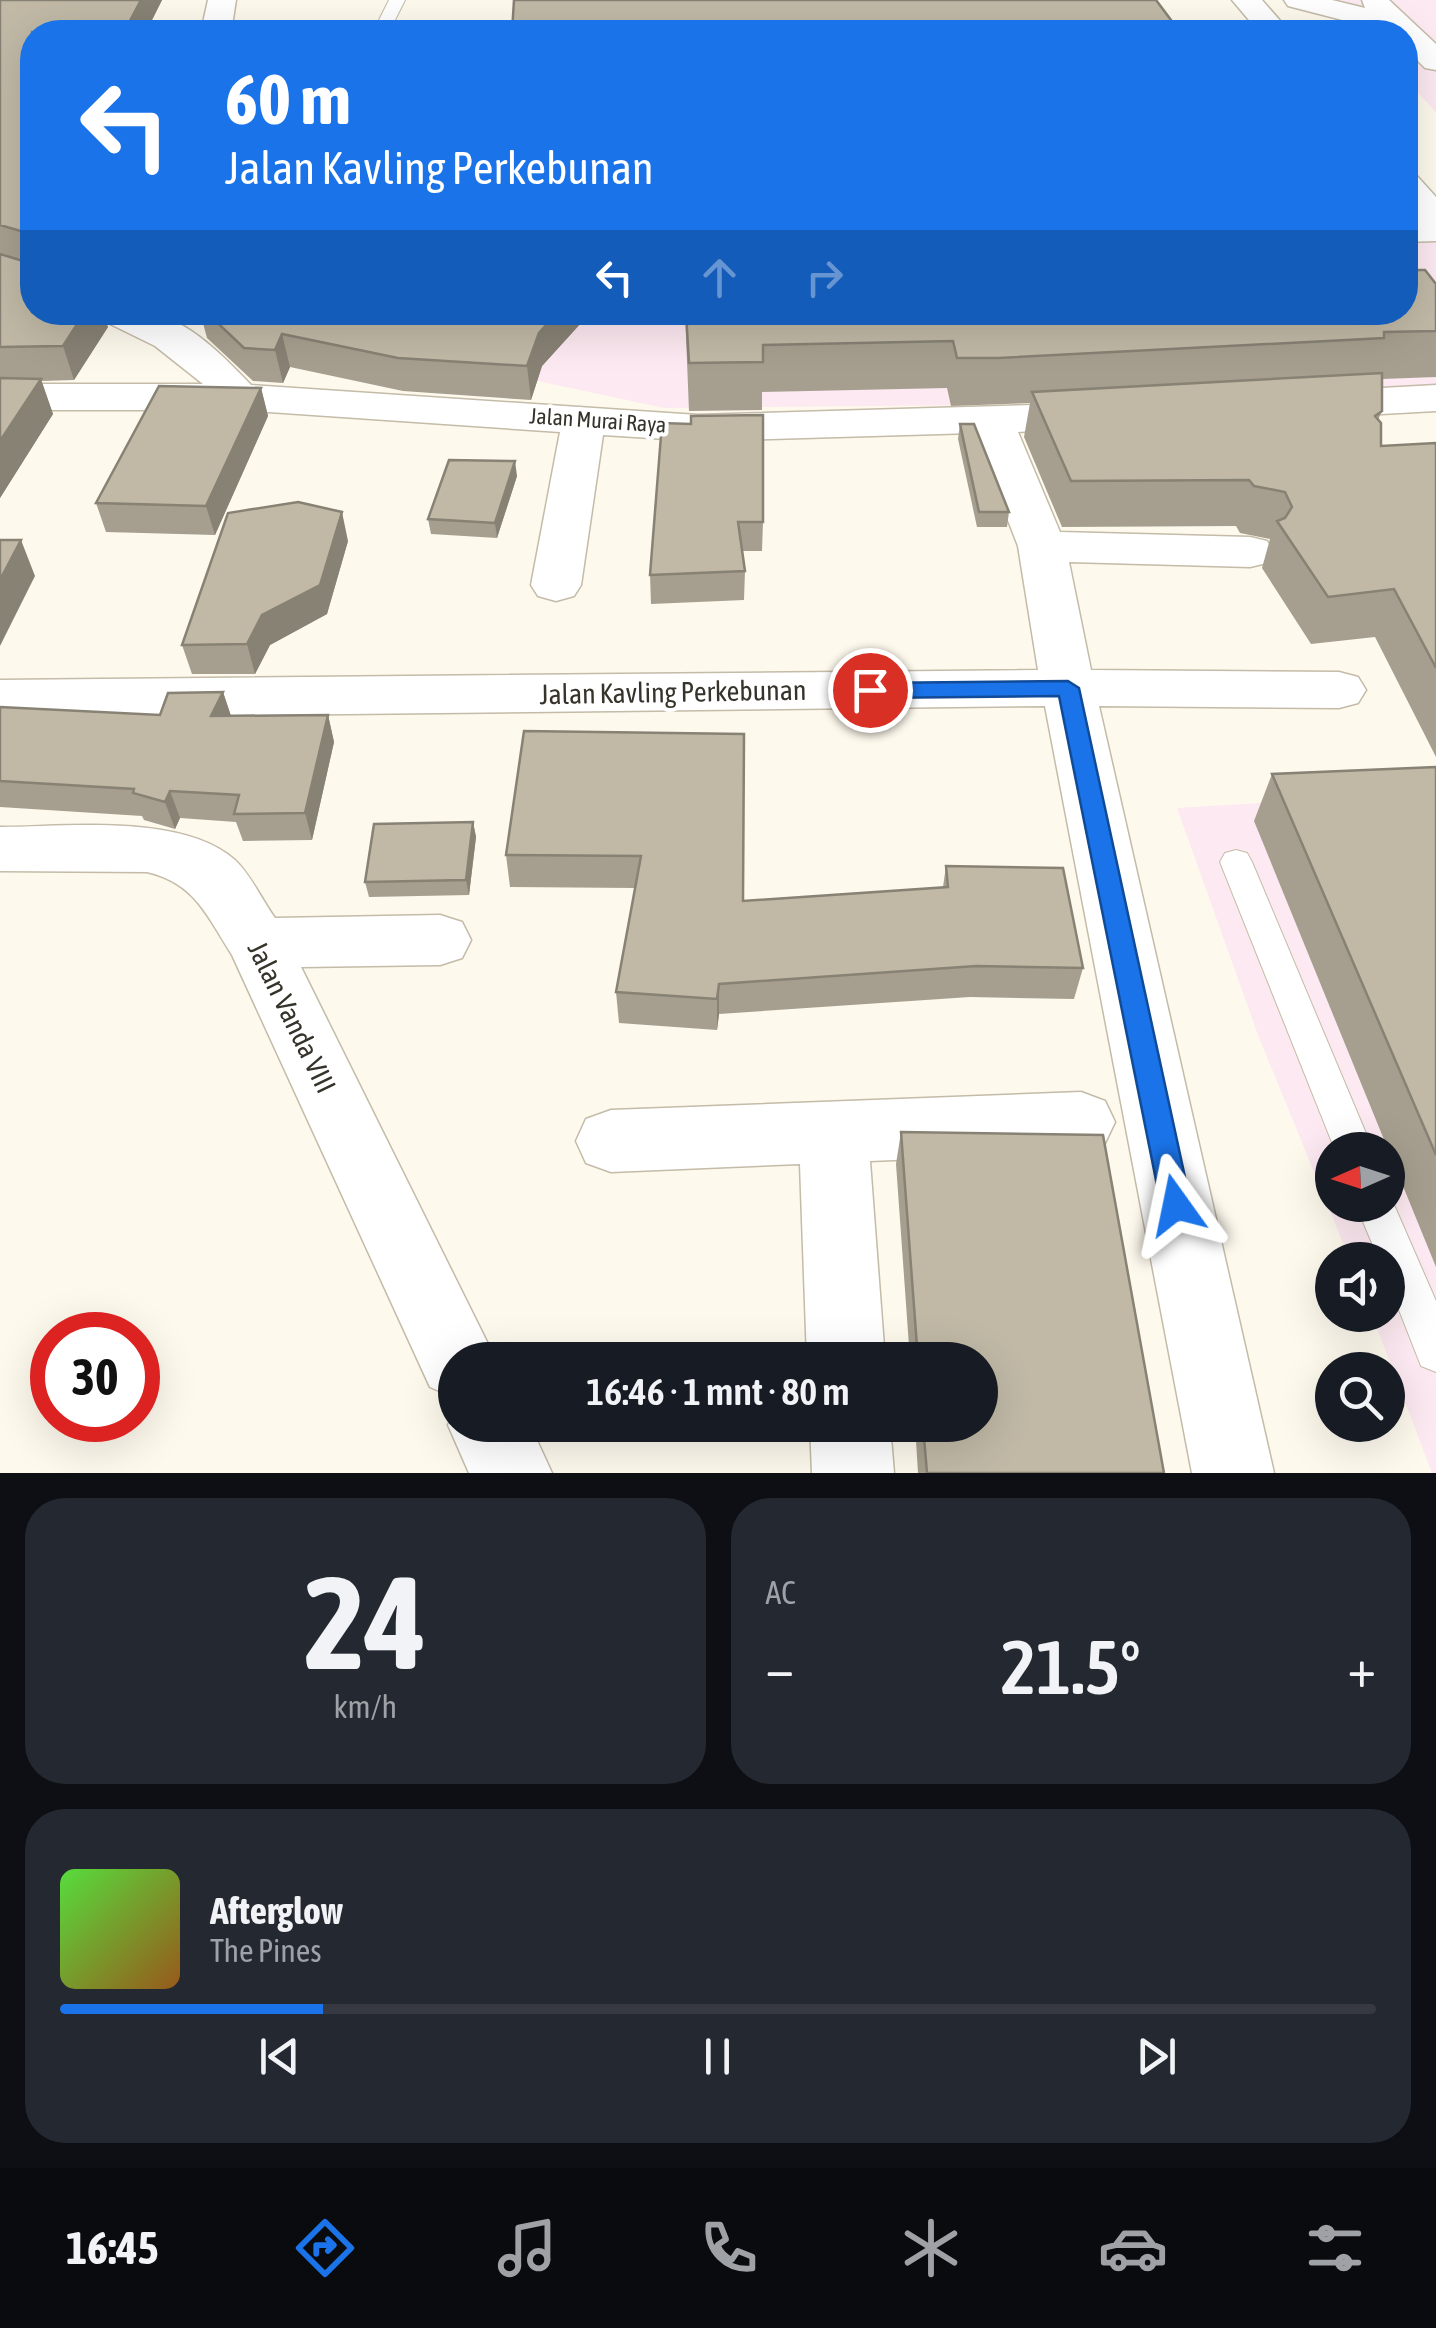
<!DOCTYPE html>
<html lang="id">
<meta charset="utf-8">
<style>
:root{--surface:#171b24;--page:#242831;--text:#f1f3f6;--muted:#9ea1a6;--line:#363941;--accent:#1a73e8}
body{margin:0;font-family:"Asap Condensed",sans-serif;background:var(--page);color:var(--text);height:100vh;display:flex;flex-direction:column;font-size:38px;white-space:nowrap}
*{box-sizing:border-box;margin:0}
p{font-size:32px;color:var(--muted)}
.icon{flex:none;width:55px;height:55px;fill:none;stroke:currentColor;stroke-width:2;stroke-linecap:round;stroke-linejoin:round}
.map{position:relative;height:1473px;overflow:hidden}
.details{display:flex;flex-direction:column;gap:25px;padding:25px;background:#0d0f14;flex:1}
.details>*{flex:none}
.top-card{position:absolute;left:20px;top:20px;width:1398px;height:305px;border-radius:40px;box-shadow:0 10px 40px #0002;background:#1a73e8;color:#fff;overflow:hidden}
.needle{width:65px;rotate:267deg}
.buttons{position:absolute;left:1315px;top:1132px;display:grid;gap:20px}
.buttons a{display:grid;place-items:center;width:90px;height:90px;border-radius:50%;background:var(--surface);box-shadow:0 10px 40px #0002;font-size:50px}
.speed{position:absolute;left:30px;top:1312px;display:flex;gap:20px;font-size:50px;font-weight:700;text-align:center}
.speed>*{display:grid;place-content:center;width:130px;height:130px;border-radius:50%;background:var(--surface);box-shadow:0 10px 40px #0002;line-height:1}
.speed .limit{border:15px solid #d22;background:#fff;color:#111}
.pin{position:absolute;display:grid;place-items:center;width:85px;height:85px;color:#fff;margin:-42px;border:5px solid #fff;border-radius:50%;box-shadow:0 2px 10px #0007}
.me{position:absolute;width:110px;margin:-55px;rotate:348deg;stroke-linejoin:round;filter:drop-shadow(0 0 8px #0008)}
.turn{display:flex;align-items:center;gap:35px;height:210px;padding:0 40px;font-size:45px}
.turn .icon{width:130px;height:130px;stroke-width:2.5}
.turn b{display:block;font-size:70px;line-height:85px}
.lanes{display:flex;align-items:center;height:95px;padding:0 40px;background:#0003;justify-content:center;gap:50px;direction:ltr}
.lanes .off{opacity:.35}
.big{font-size:75px;font-weight:600;line-height:1.1}
.details .card{flex:1;display:flex;flex-direction:column;justify-content:center;gap:15px;min-width:0;padding:0 35px;border-radius:40px;background:var(--page)}
.details .dial{align-items:center;gap:0}
.dial b{font-size:130px;line-height:1}
.song{display:flex;align-items:center;gap:30px}
.cover{width:120px;height:120px;border-radius:15px;background:linear-gradient(135deg,hsl(110 70% 55%),hsl(30 70% 35%))}
.played{height:10px;border-radius:5px;background:linear-gradient(90deg,var(--accent) 20%,var(--line) 20%)}
.keys{display:flex;justify-content:space-around;direction:ltr}
.heat{display:flex;justify-content:space-between;align-items:center;font-size:55px;direction:ltr}
.details .tiles{flex:1;display:grid;gap:25px;grid-template-columns:1fr 1fr}
.card:last-child{grid-column:span 2}
.trip{position:absolute;left:438px;top:1342px;width:560px;height:100px;border-radius:50px;background:var(--surface);box-shadow:0 10px 40px #0002;font-weight:600;line-height:100px;text-align:center}
.tabs{display:flex;height:160px;justify-content:space-around;align-items:center;background:#090b0e;color:var(--muted)}
.tabs .icon{width:70px;height:70px}
.tabs .current{color:var(--accent)}
.tabs b{font-size:45px;color:var(--text)}
.map>svg:first-child{display:block}
.commercial{fill:#fde9f1;fill-rule:evenodd}
.lines{fill:none;stroke-linecap:round;stroke-linejoin:round}
.lane-casing{stroke:#c4bba8;stroke-width:2}
.street-casing{stroke:#c4bba8;stroke-width:3}
.secondary-casing{stroke:#c4bba8;stroke-width:3}
.lane{fill:#fff;fill-rule:evenodd}
.street{fill:#fff;fill-rule:evenodd}
.secondary{fill:#fff;fill-rule:evenodd}
.wall{fill:#a69f8f}
.shaded-wall{fill:#878274}
.building{fill:#c1b9a6;stroke:#878274;stroke-width:2.5}
.route{fill:#1a73e8;stroke:#114b97;stroke-width:2.5}
.labels{text-anchor:middle;stroke-width:8;stroke-linejoin:round;paint-order:stroke}
.far-street-label{font-size:22px;fill:#36332b;stroke:#fff}
.street-label{font-size:28px;fill:#36332b;stroke:#fff}
</style>
<div class="map">
<svg width="1436" height="1473" viewBox="0 0 1436 1473">
<rect width="100%" height="100%" fill="#fef9ed"/>
<path class="commercial" d="M 1329,0 L 1436,0 L 1436,112 L 1405,79 L 1405,32 L 1360,32 Z
M 1436,239 L 1436,387 L 983,405 L 664,408 L 528,379 L 294,313 L 1405,312 L 1405,240 Z
M 1436,792 L 1436,1473 L 1432,1473 L 1372,1315 L 1388,1315 L 1388,1260 L 1350,1260 L 1258,1035 L 1177,808 ZM 1332,1150 L 1388,1150 L 1388,1205 L 1332,1205 Z"/>
<g class="lines">
<defs>
<path id="lane" d="M 389,0 L 405,0 L 389,32 L 373,32 Z
M 1236,850 L 1247,853 L 1252,862 L 1373,1150 L 1335,1150 L 1220,862 L 1225,853 Z
M 1388,1191 L 1436,1301 L 1436,1372 L 1421,1366 L 1388,1282 L 1388,1260 L 1379,1260 L 1356,1205 L 1388,1205 Z"/>
<path id="street" d="M 1232,0 L 1262,0 L 1290,32 L 1259,32 Z
M 1405,172 L 1417,176 L 1436,197 L 1436,230 L 1423,227 L 1405,205 Z
M 96,312 C 114,312 137,309 153,313 C 192,323 225,358 251,385 L 698,415 L 1103,403 L 1118,407 L 1125,416 L 1118,425 L 1018,432 L 1060,532 L 1250,537 L 1267,541 L 1274,552 L 1267,563 L 1250,567 L 1069,562 L 1091,670 L 1339,672 L 1358,677 L 1366,690 L 1358,703 L 1339,708 L 1099,706 L 1274,1473 L 1192,1473 L 1045,706 L 0,718 L 0,680 L 1038,670 L 1018,546 L 974,433 L 698,441 L 603,435 L 581,585 L 574,596 L 556,601 L 538,596 L 531,585 L 560,432 L 239,410 L 0,410 L 0,384 L 203,384 L 155,346 L 102,320 Z
M 1436,385 L 1436,411 L 1309,418 L 1294,414 L 1287,405 L 1294,396 L 1309,392 Z
M 0,827 C 66,827 182,813 235,860 C 251,875 262,900 275,918 L 440,915 L 462,922 L 471,940 L 462,958 L 440,965 L 301,967 L 496,1360 L 455,1360 L 455,1398 L 430,1387 L 232,955 C 207,916 195,883 147,872 L 0,871 Z
M 1081,1092 L 1105,1101 L 1115,1122 L 1105,1143 L 1081,1152 L 870,1161 L 885,1360 L 807,1360 L 800,1164 L 611,1172 L 586,1163 L 576,1141 L 586,1119 L 611,1110 Z
M 455,1409 L 455,1425 L 530,1425 L 552,1473 L 469,1473 L 448,1425 Z
M 810,1425 L 890,1425 L 894,1473 L 812,1473 Z"/>
<path id="secondary" d="M 208,0 L 236,0 L 231,32 L 201,32 Z
M 1284,0 L 1332,0 L 1365,8 L 1362,0 L 1389,0 L 1436,44 L 1436,70 L 1425,68 L 1405,48 L 1405,32 L 1389,32 L 1288,6 Z
M 1436,219 L 1436,241 L 1405,242 L 1405,220 Z"/>
</defs>
<use href="#lane" class="lane-casing"/>
<use href="#street" class="street-casing"/>
<use href="#secondary" class="secondary-casing"/>
<use href="#lane" class="lane"/>
<use href="#street" class="street"/>
<use href="#secondary" class="secondary"/>
</g>
<path class="wall" d="M 0,0 L 162,0 L 146,32 L 32,32 L 32,312 L 108,327 L 74,380 L 41,381 L 53,414 L 0,498 Z
M 1436,284 L 1436,377 L 1382,379 L 1382,411 L 1378,420 L 1381,446 L 1436,443 L 1436,757 L 1375,637 L 1311,644 L 1262,568 L 1270,539 L 1240,533 L 1236,526 L 1062,527 L 1024,437 L 1030,403 L 951,406 L 947,388 L 762,392 L 762,410 L 689,411 L 685,312 L 1405,312 Z
M 200,312 L 591,312 L 542,366 L 531,400 L 403,391 L 290,367 L 283,383 L 253,381 L 207,338 Z
M 261,388 L 268,416 L 215,535 L 106,532 L 96,503 Z
M 662,423 L 763,522 L 762,551 L 742,551 L 745,571 L 744,600 L 651,604 L 650,575 Z
M 960,424 L 1009,512 L 1007,527 L 977,527 L 958,439 Z
M 517,476 L 497,538 L 431,534 L 428,519 Z
M 348,541 L 327,614 L 270,645 L 255,674 L 192,674 L 182,645 Z
M 223,692 L 231,716 L 328,715 L 334,742 L 312,840 L 243,841 L 236,822 L 180,818 L 175,829 L 144,820 L 142,816 L 0,807 L 0,707 L 160,715 Z
M 744,734 L 743,901 L 943,887 L 946,866 L 1083,968 L 1074,999 L 970,997 L 719,1014 L 717,1030 L 619,1023 L 616,992 L 635,888 L 510,887 L 506,855 Z
M 1436,767 L 1436,1267 L 1254,821 L 1272,774 Z
M 473,822 L 476,837 L 469,895 L 369,897 L 365,882 Z
M 901,1132 L 1164,1473 L 918,1473 L 915,1425 L 980,1425 L 980,1360 L 910,1360 L 896,1164 Z"/>
<path class="shaded-wall" d="M 141,0 L 162,0 L 146,32 L 124,32 Z
M 85,312 L 103,312 L 108,327 L 74,380 L 63,346 Z
M 558,312 L 591,312 L 542,366 L 531,400 L 527,366 L 539,333 Z
M 282,334 L 290,367 L 283,383 L 275,350 Z
M 41,379 L 53,414 L 0,498 L 0,441 Z
M 261,388 L 268,416 L 215,535 L 206,506 Z
M 515,461 L 517,476 L 497,538 L 495,523 Z
M 342,512 L 348,541 L 327,614 L 270,645 L 255,674 L 247,644 L 262,615 Z
M 21,540 L 35,576 L 0,646 L 0,580 Z
M 223,692 L 232,719 L 211,716 Z
M 328,715 L 334,742 L 312,840 L 305,813 Z
M 170,791 L 180,818 L 175,829 L 165,802 Z
M 473,822 L 476,837 L 469,895 L 466,880 Z
M 719,984 L 719,1014 L 717,1030 L 717,999 Z"/>
<path class="building" d="M 0,0 L 141,0 L 124,32 L 32,32 L 32,312 L 85,312 L 63,346 L 0,347 L 0,254 L 23,261 L 24,232 L 0,225 Z
M 514,0 L 1156,0 L 1180,32 L 512,32 Z
M 1405,270 L 1425,270 L 1436,284 L 1436,331 L 1384,332 L 1384,338 L 999,358 L 957,358 L 953,341 L 763,345 L 763,362 L 689,363 L 686,312 L 1405,312 Z
M 206,312 L 558,312 L 539,333 L 527,366 L 398,358 L 282,334 L 275,350 L 244,348 Z
M 1382,373 L 1382,411 L 1375,416 L 1381,423 L 1381,446 L 1436,443 L 1436,668 L 1394,589 L 1328,597 L 1277,521 L 1285,518 L 1292,507 L 1285,492 L 1254,486 L 1249,480 L 1071,481 L 1032,392 Z
M 0,378 L 41,379 L 0,441 Z
M 159,386 L 261,388 L 206,506 L 96,503 Z
M 763,415 L 763,522 L 738,522 L 745,571 L 650,575 L 662,423 L 691,424 L 691,416 Z
M 960,424 L 974,424 L 1009,512 L 979,512 Z
M 449,460 L 515,461 L 495,523 L 428,519 Z
M 298,502 L 342,512 L 320,585 L 262,615 L 247,644 L 182,645 L 228,513 Z
M 0,540 L 21,540 L 0,580 Z
M 223,692 L 211,716 L 328,715 L 305,813 L 234,814 L 239,795 L 170,791 L 165,802 L 133,793 L 134,789 L 0,781 L 0,707 L 160,715 L 168,693 Z
M 524,731 L 744,734 L 743,901 L 948,887 L 946,866 L 1063,868 L 1083,968 L 976,966 L 719,984 L 717,999 L 616,992 L 641,856 L 506,855 Z
M 1436,767 L 1436,1155 L 1272,774 Z
M 473,822 L 466,880 L 365,882 L 374,824 Z
M 901,1132 L 1103,1135 L 1164,1473 L 927,1473 L 923,1425 L 980,1425 L 980,1360 L 918,1360 Z"/>
<path class="route" d="M 1068,681 L 1079,688 L 1191,1205 L 1187,1215 L 1176,1219 L 1166,1215 L 1161,1205 L 1059,696 L 870,698 L 859,690 L 870,683 Z"/>
<g class="labels">
<g class="far-street-label">
<text transform="translate(598 420) rotate(4)" y="8">Jalan Murai Raya</text>
</g>
<g class="street-label">
<text transform="translate(673 692) rotate(-1)" y="10">Jalan Kavling Perkebunan</text>
<text transform="translate(292 1017) rotate(64)" y="10">Jalan Vanda VIII</text>
</g>
</g>
</svg>
<div class="buttons">
<a><svg class="needle" viewBox="-14 -14 28 28"><path d="M0-13l5 13h-10z" fill="#e53935"/><path d="M0 13l5-13h-10z" fill="#9ea1a6"/></svg></a>
<a><svg class="icon" aria-label="sound" viewBox="0 0 24 24"><path d="M4 9h4l5-4v14l-5-4H4zM17 9q2 3 0 6"/></svg></a>
<a><svg class="icon" aria-label="search" viewBox="0 0 24 24"><circle cx="10" cy="10" r="6"/><path d="M15 15l6 6"/></svg></a>
</div>
<div class="speed"><div class="limit">30</div></div>
<div class="pin" style="left:870px;top:690px;background:#d93025"><svg class="icon" aria-label="arrive" viewBox="0 0 24 24"><path d="M6 21V4h12l-3 4 3 4H6"/></svg></div>
<svg class="me" style="left:1176px;top:1205px" viewBox="-20 -20 40 40"><path d="M0-17L14 15 0 8-14 15z" fill="#1a73e8" stroke="#fff" stroke-width="4"/></svg>
<div class="trip">16:46 · 1 mnt · 80 m</div>
<div class="top-card">
<div class="turn"><svg class="icon" aria-label="left" viewBox="0 0 24 24"><path d="M17 20v-9H6M10 6l-5 5 5 5"/></svg><div><b>60 m</b>Jalan Kavling Perkebunan</div></div>
<div class="lanes"><svg class="icon" aria-label="left" viewBox="0 0 24 24"><path d="M17 20v-9H6M10 6l-5 5 5 5"/></svg><svg class="icon off" aria-label="ahead" viewBox="0 0 24 24"><path d="M12 20V5M6 11l6-6 6 6"/></svg><svg class="icon off" aria-label="right" viewBox="0 0 24 24"><path d="M7 20v-9h11M14 6l5 5-5 5"/></svg></div>
</div>
</div>
<section class="details">
<div class="tiles">
<div class="card dial"><b>24</b><p>km/h</p></div>
<div class="card"><p>AC</p>
<div class="heat"><a>−</a><b class="big">21.5°</b><a>+</a></div>
</div>
<div class="card">
<div class="song"><i class="cover"></i><div><b>Afterglow</b><p>The Pines</p></div></div>
<div class="played"></div>
<div class="keys"><svg class="icon" aria-label="previous" viewBox="0 0 24 24"><path d="M18 5L8 12l10 7zM5 5v14"/></svg><svg class="icon" aria-label="pause" viewBox="0 0 24 24"><path d="M8 5v14M16 5v14"/></svg><svg class="icon" aria-label="next" viewBox="0 0 24 24"><path d="M6 5l10 7-10 7zM19 5v14"/></svg></div>
</div>
</div>
</section>
<nav class="tabs">
<b>16:45</b>
<svg class="icon current" aria-label="directions" viewBox="0 0 24 24"><path d="M12 3l9 9-9 9-9-9zM9 14v-3h6M13 9l2 2-2 2"/></svg>
<svg class="icon" aria-label="music" viewBox="0 0 24 24"><path d="M9 18V5l10-2v13"/><circle cx="6" cy="18" r="3"/><circle cx="16" cy="16" r="3"/></svg>
<svg class="icon" aria-label="phone" viewBox="0 0 24 24"><path d="M5 4h4l2 5-3 2q2 4 5 5l2-3 5 2v4C11 20 4 13 5 4z"/></svg>
<svg class="icon" aria-label="climate" viewBox="0 0 24 24"><path d="M12 3v18M4 7l16 10M4 17L20 7"/></svg>
<svg class="icon" aria-label="car" viewBox="0 0 24 24"><path d="M5 17H2v-5l4-1 3-4h7l3 4 3 1v5h-3M9 17h6M6 11h13"/><circle cx="7" cy="17" r="2"/><circle cx="17" cy="17" r="2"/></svg>
<svg class="icon" aria-label="filters" viewBox="0 0 24 24"><path d="M4 7h16M4 17h16"/><circle cx="9" cy="7" r="2"/><circle cx="15" cy="17" r="2"/></svg>
</nav>
